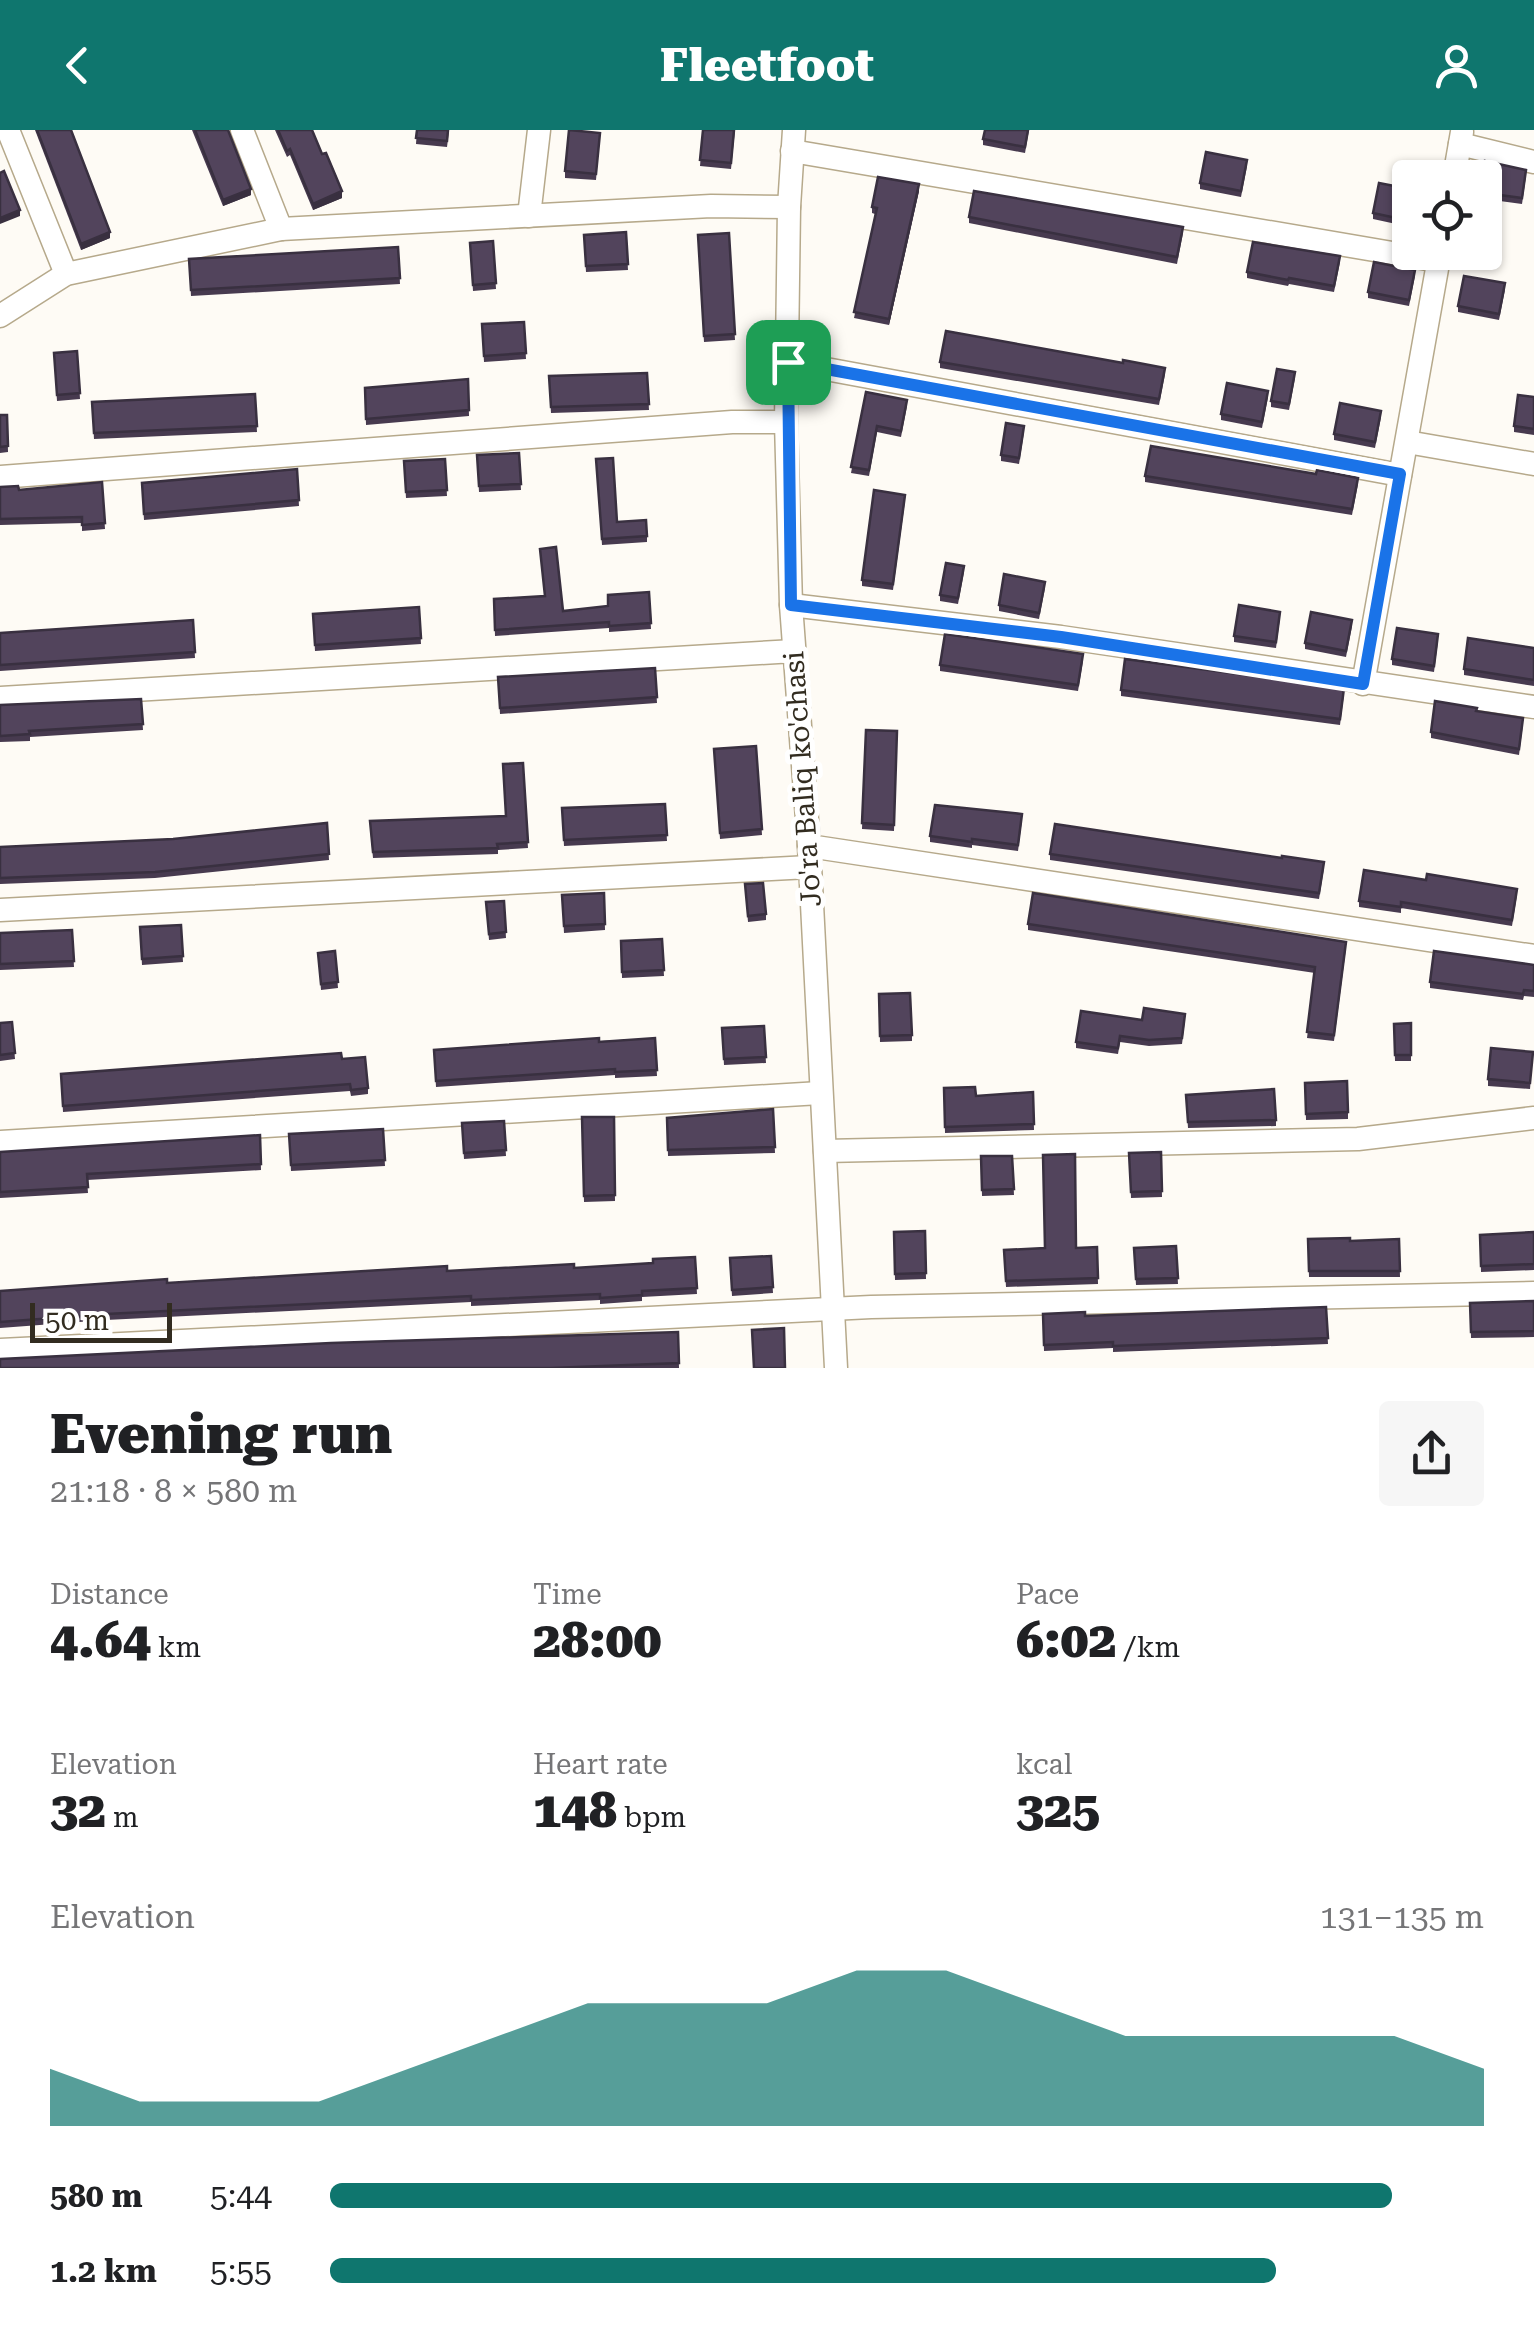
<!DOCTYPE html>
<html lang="en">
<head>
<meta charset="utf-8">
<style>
	:root { --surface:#fff; --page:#f6f6f6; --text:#202124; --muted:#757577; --accent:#0f766e }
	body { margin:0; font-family:"Roboto Serif",serif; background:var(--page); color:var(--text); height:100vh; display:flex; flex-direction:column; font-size:38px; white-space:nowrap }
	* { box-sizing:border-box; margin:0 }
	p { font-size:32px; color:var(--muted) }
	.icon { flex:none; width:55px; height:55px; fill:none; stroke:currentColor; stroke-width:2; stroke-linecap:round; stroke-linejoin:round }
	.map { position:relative; height:1238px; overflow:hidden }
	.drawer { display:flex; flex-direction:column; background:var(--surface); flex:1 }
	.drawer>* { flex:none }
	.fabs { position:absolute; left:1392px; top:30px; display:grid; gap:20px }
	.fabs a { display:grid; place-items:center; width:110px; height:110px; border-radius:10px; background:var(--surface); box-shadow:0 2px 8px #0004; font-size:50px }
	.scale { position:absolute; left:30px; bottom:25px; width:142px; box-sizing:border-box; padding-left:10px; border:5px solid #322c20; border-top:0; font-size:28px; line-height:35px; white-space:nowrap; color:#322c20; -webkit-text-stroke:8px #fff; paint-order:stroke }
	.pin { position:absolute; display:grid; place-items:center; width:85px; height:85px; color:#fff; margin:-42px; border-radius:20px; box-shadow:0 5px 15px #0006 }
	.round { display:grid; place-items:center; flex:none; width:105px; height:105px; border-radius:10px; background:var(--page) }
	.overview { display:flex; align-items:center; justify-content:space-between; height:170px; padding:0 50px }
	h1 { font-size:55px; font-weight:800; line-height:75px }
	.stats { display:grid; grid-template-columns:repeat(3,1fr); gap:15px; height:170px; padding:10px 50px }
	.stats div { display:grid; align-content:center }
	.stats b { font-size:50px; font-weight:800 }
	.stats small { font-size:28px; font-weight:400 }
	.stats p { font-size:28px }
	.chart { height:280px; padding:20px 50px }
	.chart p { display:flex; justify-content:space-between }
	.chart svg { width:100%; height:180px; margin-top:10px; fill:var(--accent); opacity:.7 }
	ul { padding:0 50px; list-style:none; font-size:32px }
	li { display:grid; grid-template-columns:160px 120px 1fr; align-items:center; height:75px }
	li i { height:25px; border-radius:12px; background:var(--accent) }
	header { display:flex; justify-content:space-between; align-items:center; height:130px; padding:0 50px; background:var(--accent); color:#fff; font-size:45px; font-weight:800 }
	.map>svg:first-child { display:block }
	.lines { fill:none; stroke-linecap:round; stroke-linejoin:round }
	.street-casing { stroke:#b6a98b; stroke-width:25 }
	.street { stroke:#fff; stroke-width:22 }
	.wall { fill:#473a4f }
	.shaded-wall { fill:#393040 }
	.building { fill:#52445c; stroke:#393040; stroke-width:2.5 }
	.route-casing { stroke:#fff; stroke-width:20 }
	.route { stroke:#1a73e8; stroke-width:12 }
	.labels { text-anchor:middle; stroke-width:10; stroke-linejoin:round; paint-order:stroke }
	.street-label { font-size:28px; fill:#322c20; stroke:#fff }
</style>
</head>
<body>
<header><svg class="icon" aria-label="back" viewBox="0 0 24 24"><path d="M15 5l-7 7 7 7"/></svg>Fleetfoot<svg class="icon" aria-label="person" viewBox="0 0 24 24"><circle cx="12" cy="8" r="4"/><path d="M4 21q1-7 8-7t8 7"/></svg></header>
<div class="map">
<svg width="1534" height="1238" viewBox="0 0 1534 1238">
	<rect width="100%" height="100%" fill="#fefbf5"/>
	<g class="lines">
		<g class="street-casing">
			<g id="street">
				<path d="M8,0L66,144"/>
				<path d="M242,0L281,99"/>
				<path d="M794,0L789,77L786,292L791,475L809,716L836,1238"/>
				<path d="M1460,14L1534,32"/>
				<path d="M792,21L1439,131"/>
				<path d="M1454,48L1462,2"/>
				<path d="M529,86L539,0"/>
				<path d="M0,186L66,144L281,99L711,76L789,77"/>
				<path d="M788,232L1400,345"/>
				<path d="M1407,312L1534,334"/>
				<path d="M0,347L732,292H786"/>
				<path d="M791,475L1061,507L1534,577"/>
				<path d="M1363,554L1440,122"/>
				<path d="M0,568L794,521"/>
				<path d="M809,716L1534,826"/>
				<path d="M0,780L809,737"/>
				<path d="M0,1012L820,963"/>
				<path d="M825,1021L1358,1009L1534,988"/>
				<path d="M0,1220L871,1177L1534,1163"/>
			</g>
		</g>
		<use href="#street" class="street"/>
	</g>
	<g class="wall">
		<path d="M35,0H71L110,108L81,120Z"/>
		<path d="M192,0H228L251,65L223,76Z"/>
		<path d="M275,0H312L342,68L313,80L290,25L287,27Z"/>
		<path d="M417,0H449L447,17L416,14Z"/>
		<path d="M703,0H735L731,39L700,36Z"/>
		<path d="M1029,0L1025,23L983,15V9Z"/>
		<path d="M600,3L596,50L565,48V41Z"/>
		<path d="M1247,36L1241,67L1200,59V53Z"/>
		<path d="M1526,46L1522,74L1485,69V48Z"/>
		<path d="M1410,59V97L1373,89V83Z"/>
		<path d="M919,61L889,195L854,188L875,84L872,83V77Z"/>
		<path d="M969,87L1183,103L1177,134L969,93Z"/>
		<path d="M626,102L628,140L586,142L584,105Z"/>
		<path d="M729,103L735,210L704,212L698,105Z"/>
		<path d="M493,111L496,159L473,161L470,113Z"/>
		<path d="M398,117L400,154L191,166L189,129Z"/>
		<path d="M1340,132L1334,162L1289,154L1288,156L1247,148V142Z"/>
		<path d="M1415,146L1409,176L1368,168V162Z"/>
		<path d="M1505,160L1499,190L1458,182V176Z"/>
		<path d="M524,192L526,229L484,232L482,194Z"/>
		<path d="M77,221L80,269L57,271L54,223Z"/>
		<path d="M940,232L1165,244L1159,275L940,238Z"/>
		<path d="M647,243L649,280L551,283L549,246Z"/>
		<path d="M1295,248L1289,280L1271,277V271Z"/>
		<path d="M468,249L469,286L366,295L365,258Z"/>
		<path d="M866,262L907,276L901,307L877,302L869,346L851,343Z"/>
		<path d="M255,264L257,302L94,309L92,272Z"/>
		<path d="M1268,267L1262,298L1221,290V284Z"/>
		<path d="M1534,267V305L1514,302V296Z"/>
		<path d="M0,285H7L8,322L0,323Z"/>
		<path d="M1381,287L1375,318L1334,310V304Z"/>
		<path d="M1024,302L1019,334L1001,331V325Z"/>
		<path d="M519,323L521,360L479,362L477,325Z"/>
		<path d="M445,329L447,366L406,368L404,331Z"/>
		<path d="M596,329L617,392L647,406V412L602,415Z"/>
		<path d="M297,339L299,376L144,390L142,353Z"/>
		<path d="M1145,346L1358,354L1352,385L1145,352Z"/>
		<path d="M102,352L105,399L82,401V393L0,395V357L19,360Z"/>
		<path d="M905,371L893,460L862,456V450Z"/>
		<path d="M964,442L958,474L940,471V465Z"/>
		<path d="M1045,458L1039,489L999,481V475Z"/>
		<path d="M649,462L651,499L609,502V498L495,506L494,469L563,481L608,476Z"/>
		<path d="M419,477L421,514L315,521L313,484Z"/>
		<path d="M1280,488L1276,518L1234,512V506Z"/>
		<path d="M193,490L195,528L0,541V503Z"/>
		<path d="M1352,496L1346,527L1305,519V513Z"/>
		<path d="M1438,511L1434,542L1392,535V529Z"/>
		<path d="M1534,518V556L1464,545V539Z"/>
		<path d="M1083,531L1078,561L940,541V535Z"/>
		<path d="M655,538L657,573L500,584L498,547Z"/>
		<path d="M1121,560L1344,564L1340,595L1121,566Z"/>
		<path d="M141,569L143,600L30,607V611L0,612V575Z"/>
		<path d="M1476,581L1523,594L1519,625L1431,608V602Z"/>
		<path d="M866,600L897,601L894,701L862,699Z"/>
		<path d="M756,616L762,705L720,709L714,619Z"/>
		<path d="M523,633L528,718L498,720V724L373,728L370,697L505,686Z"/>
		<path d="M665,674L667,711L564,716L562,678Z"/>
		<path d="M1022,690L1018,721L972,715V718L930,712V706Z"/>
		<path d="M327,693L329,730L155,748L0,754V717L173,709Z"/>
		<path d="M1050,724L1282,728L1324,738L1319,769L1050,730Z"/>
		<path d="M1426,750L1517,765L1512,796L1401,778V783L1359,777V771Z"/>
		<path d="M745,754L766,784V790L748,792Z"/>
		<path d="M604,763L605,800L564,803L562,765Z"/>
		<path d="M504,771L506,808L489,810L486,772Z"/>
		<path d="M1028,794L1346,818L1334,911L1307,908L1315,843L1028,800Z"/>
		<path d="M181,795L183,832L142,835L140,797Z"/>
		<path d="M72,800L74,837L0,840V803Z"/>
		<path d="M662,809L664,846L622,848L621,811Z"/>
		<path d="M335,821L338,858L321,860L318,823Z"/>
		<path d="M1534,835V867L1524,866L1523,870L1430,858V852Z"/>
		<path d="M879,864L912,905V911L880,912Z"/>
		<path d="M1142,890H1185L1182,914L1149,916L1120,912L1118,924L1076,918V912Z"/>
		<path d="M12,892L15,929L0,931V893Z"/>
		<path d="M1394,894L1411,925V931H1395Z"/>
		<path d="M764,896L766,933L724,935L722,898Z"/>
		<path d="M655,908L657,946L615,948V945L436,957L434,920Z"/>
		<path d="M1533,922L1530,959L1488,956V949Z"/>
		<path d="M342,929L368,958V964L351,966L350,961L63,982L61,944Z"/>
		<path d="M1305,953L1348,982V989L1306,990Z"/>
		<path d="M944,958L976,966L1033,962L1034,1000L945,1003Z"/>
		<path d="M1186,965L1276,990V996L1188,998Z"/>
		<path d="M773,979L775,1023L668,1026L667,988Z"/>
		<path d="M582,987H614L615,1071L584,1072Z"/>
		<path d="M504,991L506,1026L464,1029L462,993Z"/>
		<path d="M383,999L385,1036L291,1041L289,1004Z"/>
		<path d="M260,1005L261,1040L87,1050L88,1063L0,1068V1022Z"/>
		<path d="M1161,1022L1162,1067L1131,1068L1129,1023Z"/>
		<path d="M981,1026H1012L1014,1065L982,1066Z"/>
		<path d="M925,1101L926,1149L895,1150L894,1102Z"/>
		<path d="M1534,1102V1140L1481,1142L1480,1105Z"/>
		<path d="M1308,1109L1350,1111L1399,1109L1400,1147H1309Z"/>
		<path d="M1176,1116L1178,1154L1136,1155L1134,1118Z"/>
		<path d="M1097,1117L1098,1154L1006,1157L1004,1120Z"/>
		<path d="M771,1126L773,1163L732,1166L730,1128Z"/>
		<path d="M695,1127L697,1164L642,1167V1171L600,1174V1170L471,1176V1172L106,1190L0,1198V1161L447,1141L574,1138L653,1133Z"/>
		<path d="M1534,1171V1207L1471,1208L1470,1173Z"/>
		<path d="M1326,1177L1328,1214L1113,1222V1218L1044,1221L1043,1184L1085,1186Z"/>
		<path d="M678,1202L679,1238H0Z"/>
	</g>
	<g class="shaded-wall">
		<path d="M919,54V61L889,195V189Z"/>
		<path d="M251,59V65L223,76V70Z"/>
		<path d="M342,61V68L313,80V74Z"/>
		<path d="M20,80V86L0,94V88Z"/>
		<path d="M110,102V108L81,120V114Z"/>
	</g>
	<g class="building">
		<path d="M37,0H71L110,102L81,114Z"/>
		<path d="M195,0H228L251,59L223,70Z"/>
		<path d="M278,0H312L322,24L326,23L342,61L313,74L290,19L287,21Z"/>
		<path d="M417,0H448L447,11L416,8Z"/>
		<path d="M569,0L600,3L596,44L565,41Z"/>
		<path d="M703,0H734L731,33L700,30Z"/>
		<path d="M985,0H1028L1025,17L983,9Z"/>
		<path d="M1206,22L1247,30L1241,61L1200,53Z"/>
		<path d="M1485,31L1526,40L1522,68L1485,63V48H1483Z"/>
		<path d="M4,41L20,80L0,88V43Z"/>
		<path d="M878,47L919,54L889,189L854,182L877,78L872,77Z"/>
		<path d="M1379,53L1410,59V91L1373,83Z"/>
		<path d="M974,61L1183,97L1177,127L969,87Z"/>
		<path d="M626,102L628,134L586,136L584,105Z"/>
		<path d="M729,103L735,204L704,206L698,105Z"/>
		<path d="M493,111L496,153L473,155L470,113Z"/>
		<path d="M1253,112L1340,126L1334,156L1289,148L1288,150L1247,142Z"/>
		<path d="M398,117L400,148L191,160L189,129Z"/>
		<path d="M1374,132L1415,140L1409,170L1368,162Z"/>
		<path d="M1464,146L1505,153L1499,184L1458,176Z"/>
		<path d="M524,192L526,223L484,226L482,194Z"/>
		<path d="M946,201L1123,233V230L1165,238L1159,269L940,232Z"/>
		<path d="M77,221L80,263L57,265L54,223Z"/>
		<path d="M1277,239L1295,242L1289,274L1271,271Z"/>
		<path d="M647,243L649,274L551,277L549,246Z"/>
		<path d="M468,249L469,280L366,289L365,258Z"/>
		<path d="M1227,253L1268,261L1262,292L1221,284Z"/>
		<path d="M866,262L907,270L901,301L877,296L869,340L851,337Z"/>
		<path d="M255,264L257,296L94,303L92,272Z"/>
		<path d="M1518,265L1534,267V299L1514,296Z"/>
		<path d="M1340,273L1381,281L1375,312L1334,304Z"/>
		<path d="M0,285H7L8,316L0,317Z"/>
		<path d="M1006,293L1024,296L1019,328L1001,325Z"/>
		<path d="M1151,316L1316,344L1317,340L1358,348L1352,379L1145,346Z"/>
		<path d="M519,323L521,354L479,356L477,325Z"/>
		<path d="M613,328L617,392L646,390L647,406L602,409L596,329Z"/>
		<path d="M445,329L447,360L406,362L404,331Z"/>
		<path d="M297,339L299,370L144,384L142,353Z"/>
		<path d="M102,352L105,393L82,395V387L0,389V357L18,356L19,360Z"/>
		<path d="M874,360L905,365L893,454L862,450Z"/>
		<path d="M556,417L563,481L608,476V465L649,462L651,493L609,496V492L495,500L494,469L545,466L540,419Z"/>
		<path d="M946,433L964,436L958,468L940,465Z"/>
		<path d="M1004,444L1045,452L1039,483L999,475Z"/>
		<path d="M1239,475L1280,482L1276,512L1234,506Z"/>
		<path d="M419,477L421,508L315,515L313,484Z"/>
		<path d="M1311,482L1352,490L1346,521L1305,513Z"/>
		<path d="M193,490L195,522L0,535V503Z"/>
		<path d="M1397,498L1438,504L1434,536L1392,529Z"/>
		<path d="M945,504L1083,524L1078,555L940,535Z"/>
		<path d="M1468,508L1534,518V550L1464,539Z"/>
		<path d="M1125,529L1344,558L1340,589L1121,560Z"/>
		<path d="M655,538L657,567L500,578L498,547Z"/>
		<path d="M141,569L143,594L29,601L30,604L0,606V575Z"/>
		<path d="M1435,571L1477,578L1476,581L1523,588L1519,619L1431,602Z"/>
		<path d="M866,600L897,601L894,695L862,693Z"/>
		<path d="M756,616L762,699L720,703L714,619Z"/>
		<path d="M523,633L528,712L497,714L498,718L373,722L370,691L506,686L503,634Z"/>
		<path d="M665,674L667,705L564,710L562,678Z"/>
		<path d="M935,675L1022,684L1018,715L972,709V712L930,706Z"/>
		<path d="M327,693L329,724L155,742L0,748V717L173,709Z"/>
		<path d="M1055,694L1282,728V726L1324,732L1319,763L1050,724Z"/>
		<path d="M1364,740L1426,750L1427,744L1517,759L1512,790L1401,772V777L1359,771Z"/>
		<path d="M763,753L766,784L748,786L745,754Z"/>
		<path d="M604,763L605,794L564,796L562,765Z"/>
		<path d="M1033,763L1346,812L1334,905L1307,902L1315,837L1028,794Z"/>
		<path d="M504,771L506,802L489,804L486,772Z"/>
		<path d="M181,795L183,826L142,829L140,797Z"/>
		<path d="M72,800L74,831L0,834V803Z"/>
		<path d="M662,809L664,840L622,842L621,811Z"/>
		<path d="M335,821L338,852L321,854L318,823Z"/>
		<path d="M1434,821L1534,835V861L1524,860L1523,864L1430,852Z"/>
		<path d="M910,863L912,905L880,906L879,864Z"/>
		<path d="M1144,878L1185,884L1182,908L1149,910L1120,906L1118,918L1076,912L1081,881L1142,890Z"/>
		<path d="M12,892L15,923L0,925V893Z"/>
		<path d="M1411,893V925H1395L1394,894Z"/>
		<path d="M764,896L766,927L724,929L722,898Z"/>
		<path d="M599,908V912L655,908L657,940L615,942V939L436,951L434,920Z"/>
		<path d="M1491,918L1533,922L1530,953L1488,949Z"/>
		<path d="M341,923L342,929L365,927L368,958L351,960L350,954L63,976L61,944Z"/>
		<path d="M1347,951L1348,982L1306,984L1305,953Z"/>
		<path d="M975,957L976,966L1033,962L1034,994L945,997L944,958Z"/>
		<path d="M1274,959L1276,990L1188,992L1186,965Z"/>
		<path d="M773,979L775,1017L668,1020L667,988Z"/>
		<path d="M582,987H614L615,1065L584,1066Z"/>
		<path d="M504,991L506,1020L464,1023L462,993Z"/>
		<path d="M383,999L385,1030L291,1035L289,1004Z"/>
		<path d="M260,1005L261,1034L87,1044L88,1057L0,1062V1022Z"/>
		<path d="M1161,1022L1162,1061L1131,1062L1129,1023Z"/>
		<path d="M1075,1024L1076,1118L1097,1117L1098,1148L1006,1151L1004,1120L1045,1118L1043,1025Z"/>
		<path d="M981,1026H1012L1014,1059L982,1060Z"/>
		<path d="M925,1101L926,1143L895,1144L894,1102Z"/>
		<path d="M1534,1102V1134L1481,1136L1480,1105Z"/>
		<path d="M1350,1108V1111L1399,1109L1400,1141H1309L1308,1109Z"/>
		<path d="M1176,1116L1178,1148L1136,1149L1134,1118Z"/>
		<path d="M771,1126L773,1157L732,1160L730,1128Z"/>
		<path d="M695,1127L697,1158L642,1161V1165L600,1168V1164L471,1170V1166L106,1184L0,1192V1161L167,1149V1153L447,1136V1141L574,1134V1138L653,1133V1129Z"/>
		<path d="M1534,1171V1201L1471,1202L1470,1173Z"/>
		<path d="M1326,1177L1328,1208L1113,1216V1212L1044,1215L1043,1184L1085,1182V1186Z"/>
		<path d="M784,1198L785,1238H754L752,1200Z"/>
		<path d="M678,1202L679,1233L551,1238H0V1229L331,1213Z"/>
	</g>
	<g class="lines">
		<g class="route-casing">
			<path id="route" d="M788,232L1400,344L1363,554L1061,507L791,475Z"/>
		</g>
		<use href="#route" class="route"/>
	</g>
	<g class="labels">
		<g class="street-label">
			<text transform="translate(802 649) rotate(-94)" y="10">Jo'ra Baliq ko'chasi</text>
		</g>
	</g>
</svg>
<div class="fabs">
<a><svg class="icon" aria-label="locate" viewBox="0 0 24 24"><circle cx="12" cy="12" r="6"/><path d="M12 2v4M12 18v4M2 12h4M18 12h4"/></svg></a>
</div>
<div class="scale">50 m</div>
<div class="pin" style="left:788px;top:232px;background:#1e9e55"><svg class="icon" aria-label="arrive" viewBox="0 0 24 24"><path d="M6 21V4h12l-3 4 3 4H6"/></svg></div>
</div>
<section class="drawer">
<div class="overview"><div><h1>Evening run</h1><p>21:18 · 8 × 580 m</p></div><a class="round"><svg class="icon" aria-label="share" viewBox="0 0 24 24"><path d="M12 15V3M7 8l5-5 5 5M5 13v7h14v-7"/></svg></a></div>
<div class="stats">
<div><p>Distance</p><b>4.64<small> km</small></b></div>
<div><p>Time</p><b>28:00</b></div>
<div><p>Pace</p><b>6:02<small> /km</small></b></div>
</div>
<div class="stats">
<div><p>Elevation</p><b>32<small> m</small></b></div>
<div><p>Heart rate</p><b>148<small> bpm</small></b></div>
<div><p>kcal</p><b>325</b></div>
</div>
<div class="chart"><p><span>Elevation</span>131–135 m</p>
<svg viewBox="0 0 160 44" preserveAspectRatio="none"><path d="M0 44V30L10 38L20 38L30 38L40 30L50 22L60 14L70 14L80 14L90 6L100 6L110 14L120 22L130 22L140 22L150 22L160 30V44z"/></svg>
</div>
<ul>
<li><b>580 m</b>5:44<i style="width:92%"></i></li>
<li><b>1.2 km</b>5:55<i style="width:82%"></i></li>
</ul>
</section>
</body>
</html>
